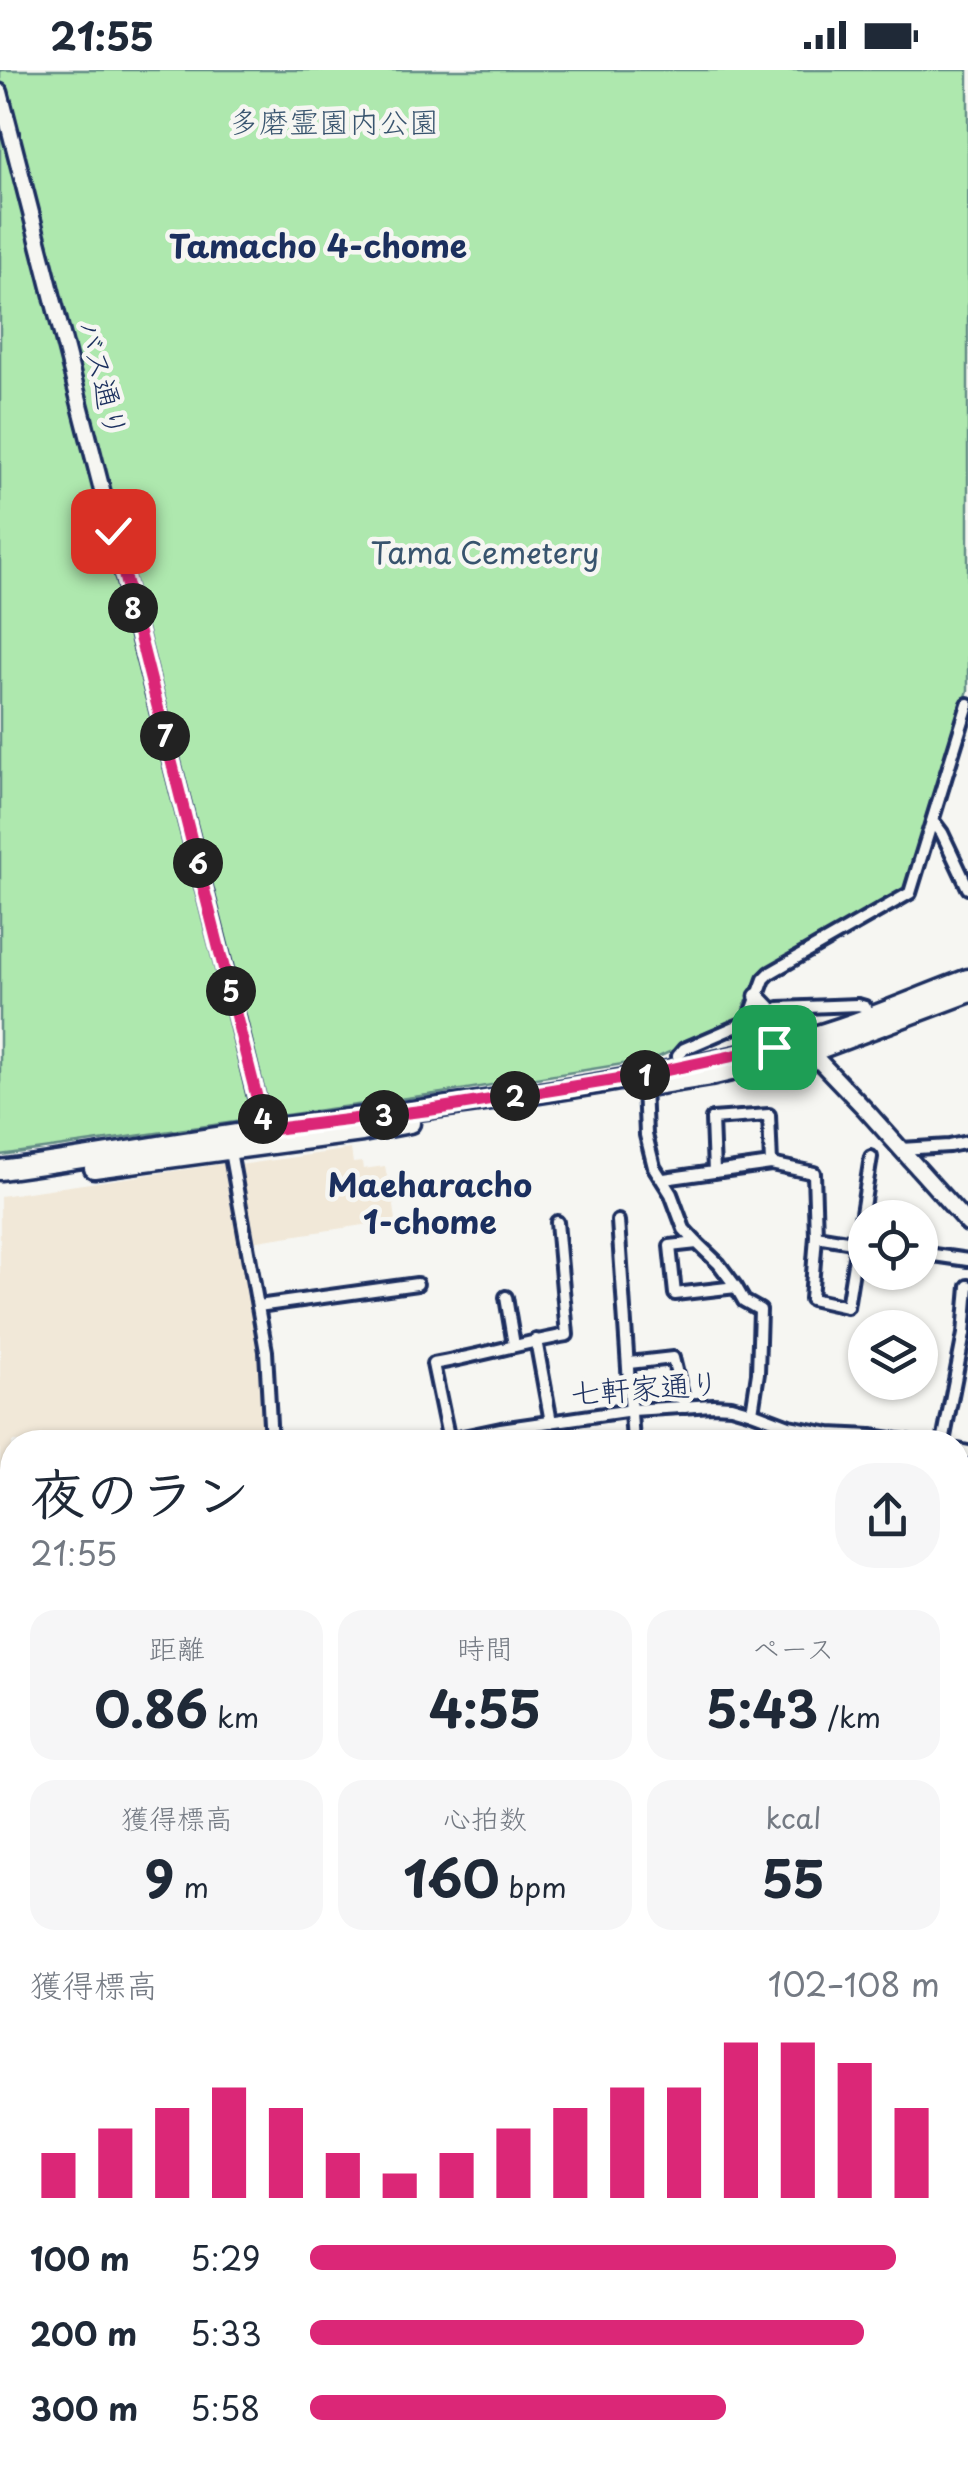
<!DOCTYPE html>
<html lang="ja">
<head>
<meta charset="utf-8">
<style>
	:root { --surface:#fff; --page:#f6f6f7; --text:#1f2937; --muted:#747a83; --accent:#db2777 }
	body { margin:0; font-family:"Playpen Sans","Klee One",sans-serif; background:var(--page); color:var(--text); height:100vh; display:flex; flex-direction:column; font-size:38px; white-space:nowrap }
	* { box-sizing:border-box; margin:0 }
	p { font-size:32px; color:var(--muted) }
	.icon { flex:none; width:55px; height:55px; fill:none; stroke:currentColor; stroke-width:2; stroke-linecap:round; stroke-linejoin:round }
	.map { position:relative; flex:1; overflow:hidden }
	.details { position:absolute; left:0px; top:1360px; width:970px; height:1035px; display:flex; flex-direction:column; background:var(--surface); border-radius:40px 40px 0 0; box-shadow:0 2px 8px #0004 }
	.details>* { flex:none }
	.controls { position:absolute; left:848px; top:1130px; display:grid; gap:20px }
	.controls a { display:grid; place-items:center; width:90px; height:90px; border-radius:50%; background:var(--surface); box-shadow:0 2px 8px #0004; font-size:50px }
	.pin { position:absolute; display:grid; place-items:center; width:85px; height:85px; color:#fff; margin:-42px; border-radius:20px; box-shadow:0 5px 15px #0006 }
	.km { position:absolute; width:50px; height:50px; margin:-25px; border-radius:50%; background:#222; color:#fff; font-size:28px; line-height:50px; text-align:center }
	.round { display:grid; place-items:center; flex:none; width:105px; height:105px; border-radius:40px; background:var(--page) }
	.headline { display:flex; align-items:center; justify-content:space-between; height:170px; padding:0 30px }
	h1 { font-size:55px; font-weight:700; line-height:75px }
	.metrics { display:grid; grid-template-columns:repeat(3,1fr); gap:15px; height:170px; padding:10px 30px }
	.metrics div { display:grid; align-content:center; border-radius:25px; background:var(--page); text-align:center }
	.metrics b { font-size:50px; font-weight:700 }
	.metrics small { font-size:28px; font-weight:400 }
	.metrics p { font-size:28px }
	.chart { height:280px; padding:20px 30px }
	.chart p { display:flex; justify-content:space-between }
	.chart svg { width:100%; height:180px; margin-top:10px; stroke:var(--accent); stroke-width:6 }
	ul { padding:0 30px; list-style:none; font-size:32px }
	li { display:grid; grid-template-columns:160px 120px 1fr; align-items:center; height:75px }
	li i { height:25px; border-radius:12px; background:var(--accent) }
	.status { display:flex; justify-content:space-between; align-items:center; height:70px; padding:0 50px; background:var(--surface); direction:ltr }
	.status svg { height:28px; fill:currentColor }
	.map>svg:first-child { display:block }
	.built { fill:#f1e8d8 }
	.green { fill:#aee8ae; stroke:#648c86; stroke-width:2.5 }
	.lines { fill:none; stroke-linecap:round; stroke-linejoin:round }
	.river { stroke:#88c9e9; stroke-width:15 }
	.minor-casing { stroke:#1b2f5e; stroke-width:18 }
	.tertiary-casing { stroke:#1b2f5e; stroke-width:21 }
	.secondary-casing { stroke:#1b2f5e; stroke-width:22 }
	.primary-casing { stroke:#1b2f5e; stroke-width:25 }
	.minor { stroke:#f6f6f2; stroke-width:10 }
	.tertiary { stroke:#f6f6f2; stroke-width:14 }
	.secondary { stroke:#f6f6f2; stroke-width:15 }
	.primary { stroke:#f6f6f2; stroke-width:18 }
	.route-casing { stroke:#fff; stroke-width:20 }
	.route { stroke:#db2777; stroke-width:12 }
	.labels { text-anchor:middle; stroke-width:9; stroke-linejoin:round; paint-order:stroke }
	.park-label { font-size:30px; fill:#38546e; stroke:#f6f6f2 }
	.street-label { font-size:30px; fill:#1b2f5e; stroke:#f6f6f2 }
	.neighbourhood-label { font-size:32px; font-weight:bold; fill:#1b2f5e; stroke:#f6f6f2 }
</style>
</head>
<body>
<div class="status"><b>21:55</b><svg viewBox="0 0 49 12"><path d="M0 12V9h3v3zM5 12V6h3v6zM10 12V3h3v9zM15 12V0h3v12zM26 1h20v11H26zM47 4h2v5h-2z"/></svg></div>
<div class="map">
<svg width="968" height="2395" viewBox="0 0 968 2395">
	<rect width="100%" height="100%" fill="#f6f6f2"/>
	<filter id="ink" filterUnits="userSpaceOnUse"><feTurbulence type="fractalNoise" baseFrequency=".01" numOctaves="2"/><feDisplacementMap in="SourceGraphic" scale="20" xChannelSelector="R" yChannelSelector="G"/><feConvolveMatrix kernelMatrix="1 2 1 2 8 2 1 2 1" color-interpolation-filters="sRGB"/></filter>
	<g filter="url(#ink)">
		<g class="built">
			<path d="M351,1079L353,1093L362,1092L363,1099L385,1096L389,1117L391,1116L396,1150L251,1172L240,1095Z"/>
			<path d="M229,1093L262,1284L268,1372H12V1497L0,1498V1126Z"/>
			<path d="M968,2246V2351L958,2352V2248Z"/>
		</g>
		<g class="green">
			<path d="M0,0H968V620L908,818L904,823L760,904L743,939L745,948L654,989L442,1023L0,1085Z"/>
			<path d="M12,1492V1892L0,1889V1494Z"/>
			<path d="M968,1711V1865L958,1863V1712Z"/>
			<path d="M0,1898L12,1902V1964H0Z"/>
			<path d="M968,2249V2293L958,2294V2251Z"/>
		</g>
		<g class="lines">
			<g class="river">
				<path d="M958,1553L968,1554"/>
				<path d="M0,1749L12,1750"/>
			</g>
			<g class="minor-casing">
				<g id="minor">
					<path d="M932,753L936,755L942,763L968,818"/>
					<path d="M749,950L764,909L770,903L910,823L968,634"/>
					<path d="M680,997L678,986L684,979L779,938L858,935L865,937L868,947"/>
					<path d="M644,1016L646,1065L654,1097L671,1124L684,1159L697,1173"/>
					<path d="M901,1079L949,1076L968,1072"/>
					<path d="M230,1081L266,1281L271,1372"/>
					<path d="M714,1102L712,1049L769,1045L771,1094"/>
					<path d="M664,1109L771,1094L814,1103L816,1166L865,1174"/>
					<path d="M618,1151L633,1372"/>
					<path d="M816,1166L811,1229L847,1237L871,1087"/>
					<path d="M920,1183L968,1190"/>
					<path d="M736,1217L719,1194L697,1173L670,1176L675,1224L736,1217L744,1231L760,1240L758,1303L752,1342"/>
					<path d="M506,1227L514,1275"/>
					<path d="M258,1236L417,1214"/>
					<path d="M536,1270L551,1352"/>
					<path d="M629,1293L673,1288L685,1337"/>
					<path d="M449,1371L433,1294C478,1286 522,1273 567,1265L557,1152"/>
					<path d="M439,1372L501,1359L632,1340L713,1335L731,1336L752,1342L789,1356L830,1364L871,1366L911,1372"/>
					<path d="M943,1372L964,1264L968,1216"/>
					<path d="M958,1380L968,1382"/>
					<path d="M958,1463L968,1478"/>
					<path d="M958,1540L968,1542"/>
					<path d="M958,1648L968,1651"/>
					<path d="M958,1710L968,1709"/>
					<path d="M0,1896L12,1900"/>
					<path d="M958,1952L968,1953"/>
					<path d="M958,2028L968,2045"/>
					<path d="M0,2337L12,2334"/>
					<path d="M115,2382L117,2395"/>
					<path d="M445,2382L446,2395"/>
					<path d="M724,2382V2395"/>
					<path d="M793,2382L794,2395"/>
					<path d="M872,2382L874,2395"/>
					<path d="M502,2395L503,2382"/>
				</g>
			</g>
			<g class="tertiary-casing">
				<g id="tertiary">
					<path d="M0,22L230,920L267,1070"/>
					<path d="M757,926L865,1039L968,1154"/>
					<path d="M940,2382V2395"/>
				</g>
			</g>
			<g class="secondary-casing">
				<g id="secondary">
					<path d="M0,2119L12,2117"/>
					<path d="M958,2175L968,2176"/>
				</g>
			</g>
			<g class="primary-casing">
				<g id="primary">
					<path d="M648,1016L710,1006L811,982L968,923"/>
					<path d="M94,1098L362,1062L410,1053"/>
					<path d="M0,1100C96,1087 191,1070 286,1057C457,1035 630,1016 796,971C855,956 911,930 968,909"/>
				</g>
			</g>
			<use href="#minor" class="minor"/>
			<use href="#tertiary" class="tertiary"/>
			<use href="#secondary" class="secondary"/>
			<use href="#primary" class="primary"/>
		</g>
	</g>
	<g class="lines" filter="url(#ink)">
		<g class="route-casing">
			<path id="route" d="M113,461L265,1060L429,1040L644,1005L774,977"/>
		</g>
		<use href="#route" class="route"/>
	</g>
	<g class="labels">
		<g class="park-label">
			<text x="334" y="63">多磨霊園内公園</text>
			<text x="485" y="494">Tama Cemetery</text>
		</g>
		<g class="street-label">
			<text transform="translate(102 309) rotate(76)" y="10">バス通り</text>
			<text transform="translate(645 1319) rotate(-4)" y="10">七軒家通り</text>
		</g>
		<g class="neighbourhood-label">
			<text x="318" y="188">Tamacho 4-chome</text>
			<text x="430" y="1127">Maeharacho<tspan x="430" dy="37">1-chome</tspan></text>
		</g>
	</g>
</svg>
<div class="controls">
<a><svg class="icon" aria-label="locate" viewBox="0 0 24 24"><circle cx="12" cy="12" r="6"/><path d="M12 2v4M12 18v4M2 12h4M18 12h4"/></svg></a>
<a><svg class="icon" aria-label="layers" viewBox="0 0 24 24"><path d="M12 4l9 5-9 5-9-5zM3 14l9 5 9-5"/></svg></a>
</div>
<div class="pin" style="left:774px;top:977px;background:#1e9e55"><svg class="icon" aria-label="arrive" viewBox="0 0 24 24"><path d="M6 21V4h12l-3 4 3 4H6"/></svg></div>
<div class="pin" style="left:113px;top:461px;background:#d93025"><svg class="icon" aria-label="check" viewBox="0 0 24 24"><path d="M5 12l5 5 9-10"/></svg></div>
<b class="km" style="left:645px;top:1005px">1</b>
<b class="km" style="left:515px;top:1026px">2</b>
<b class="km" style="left:384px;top:1045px">3</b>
<b class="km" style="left:263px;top:1049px">4</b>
<b class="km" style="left:231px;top:921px">5</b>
<b class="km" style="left:198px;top:793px">6</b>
<b class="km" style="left:165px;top:666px">7</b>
<b class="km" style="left:133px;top:538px">8</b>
<section class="details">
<div class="headline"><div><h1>夜のラン</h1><p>21:55</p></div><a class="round"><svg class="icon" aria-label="share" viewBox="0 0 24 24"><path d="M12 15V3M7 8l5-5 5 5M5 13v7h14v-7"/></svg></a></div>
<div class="metrics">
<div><p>距離</p><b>0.86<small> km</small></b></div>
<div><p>時間</p><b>4:55</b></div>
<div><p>ペース</p><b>5:43<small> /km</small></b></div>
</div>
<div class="metrics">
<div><p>獲得標高</p><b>9<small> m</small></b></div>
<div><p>心拍数</p><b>160<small> bpm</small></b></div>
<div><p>kcal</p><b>55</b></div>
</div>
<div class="chart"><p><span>獲得標高</span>102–108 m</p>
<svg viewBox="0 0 160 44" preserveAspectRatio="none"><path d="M5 44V33M15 44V27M25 44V22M35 44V17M45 44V22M55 44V33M65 44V38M75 44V33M85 44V27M95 44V22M105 44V17M115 44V17M125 44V6M135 44V6M145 44V11M155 44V22"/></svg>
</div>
<ul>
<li><b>100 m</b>5:29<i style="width:93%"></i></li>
<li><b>200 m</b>5:33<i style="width:88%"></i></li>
<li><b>300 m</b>5:58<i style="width:66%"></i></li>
</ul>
</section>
</div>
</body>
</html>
